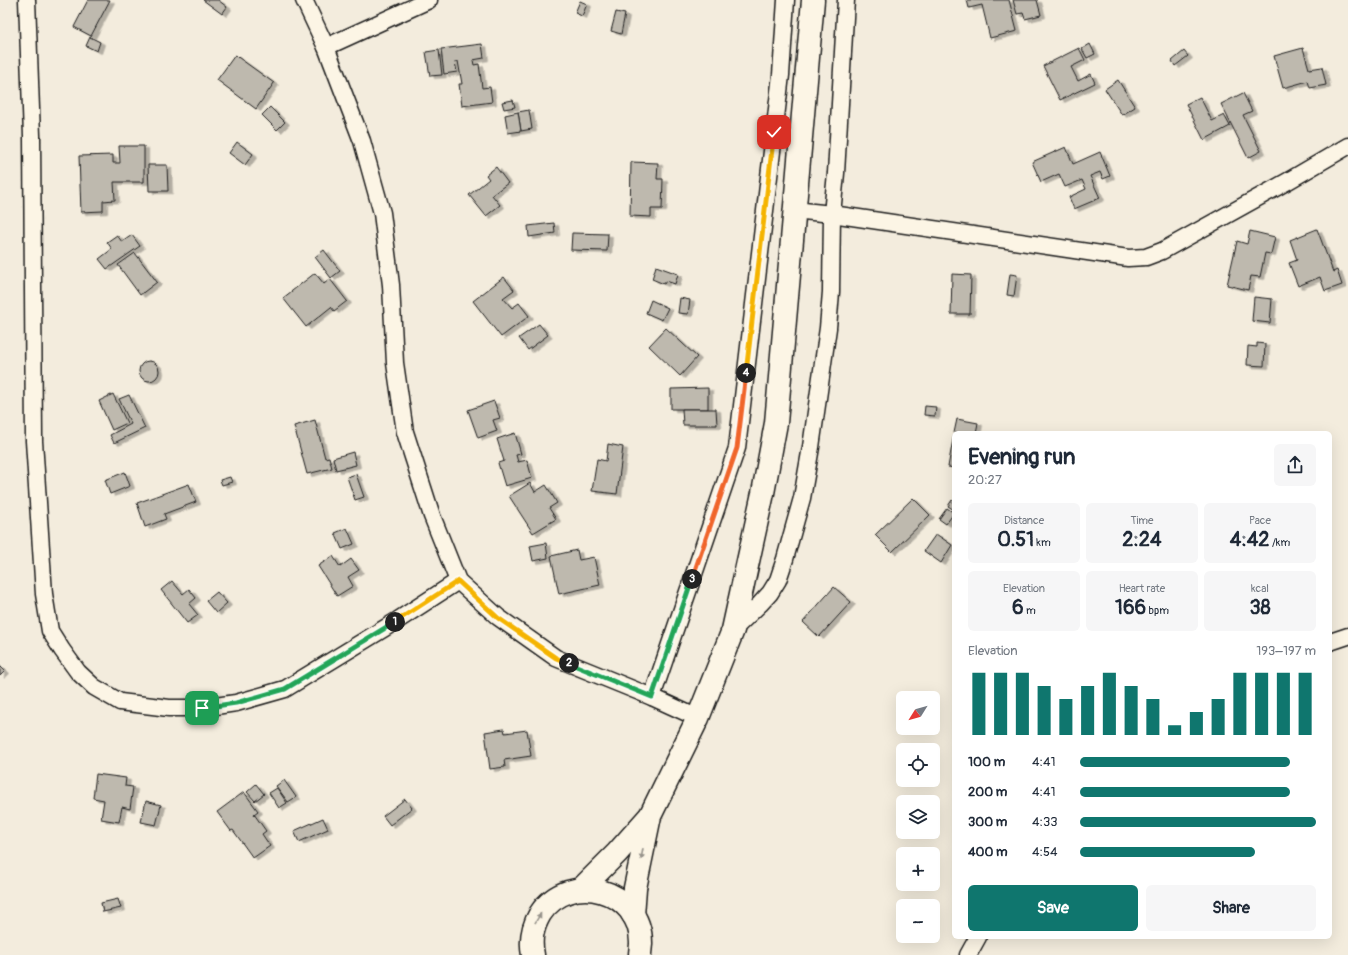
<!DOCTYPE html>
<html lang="en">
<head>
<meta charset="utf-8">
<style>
	:root { --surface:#fff; --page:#f6f6f7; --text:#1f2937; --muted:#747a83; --accent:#0f766e }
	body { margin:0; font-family:Pangolin,sans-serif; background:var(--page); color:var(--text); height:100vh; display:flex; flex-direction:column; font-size:15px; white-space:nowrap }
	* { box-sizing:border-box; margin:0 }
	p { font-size:13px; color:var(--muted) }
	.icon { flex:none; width:22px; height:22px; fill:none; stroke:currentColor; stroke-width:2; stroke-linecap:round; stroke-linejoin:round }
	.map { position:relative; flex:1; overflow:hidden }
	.panel { position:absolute; left:952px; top:431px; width:380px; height:508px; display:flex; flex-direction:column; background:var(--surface); border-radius:6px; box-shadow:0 4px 16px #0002 }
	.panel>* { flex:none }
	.needle { width:26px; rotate:233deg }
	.fabs { position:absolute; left:896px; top:691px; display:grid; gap:8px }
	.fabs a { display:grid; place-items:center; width:44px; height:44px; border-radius:6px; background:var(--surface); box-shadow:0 4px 16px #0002; font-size:20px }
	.pin { position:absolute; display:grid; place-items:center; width:34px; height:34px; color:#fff; margin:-17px; border-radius:8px; box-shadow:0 2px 6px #0006 }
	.km { position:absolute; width:20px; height:20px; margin:-10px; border-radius:50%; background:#222; color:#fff; font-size:11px; line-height:20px; text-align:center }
	.round { display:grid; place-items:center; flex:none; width:42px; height:42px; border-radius:6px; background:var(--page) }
	.headline { display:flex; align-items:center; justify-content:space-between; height:68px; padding:0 16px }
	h1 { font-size:22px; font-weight:700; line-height:30px }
	.stats { display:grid; grid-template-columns:repeat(3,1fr); gap:6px; height:68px; padding:4px 16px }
	.stats div { display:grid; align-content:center; border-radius:6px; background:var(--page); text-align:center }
	.stats b { font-size:20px; font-weight:700 }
	.stats small { font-size:11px; font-weight:400 }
	.stats p { font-size:11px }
	.chart { height:112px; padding:8px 16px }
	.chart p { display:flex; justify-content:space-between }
	.chart svg { width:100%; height:72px; margin-top:4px; stroke:var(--accent); stroke-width:6 }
	.primary-button { display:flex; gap:8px; margin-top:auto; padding:8px 16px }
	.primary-button a { flex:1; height:46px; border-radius:6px; background:var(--accent); color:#fff; font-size:16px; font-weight:700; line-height:46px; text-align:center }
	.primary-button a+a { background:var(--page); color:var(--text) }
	ul { padding:0 16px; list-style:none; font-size:13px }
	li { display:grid; grid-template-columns:64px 48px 1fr; align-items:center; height:30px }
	li i { height:10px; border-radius:5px; background:var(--accent) }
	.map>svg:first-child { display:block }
	.building { fill:#beb9ae; stroke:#1c1c1c; filter:url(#shadow) }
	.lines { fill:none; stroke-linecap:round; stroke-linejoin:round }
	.minor-casing { stroke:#1c1c1c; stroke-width:19 }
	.highway-casing { stroke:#1c1c1c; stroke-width:25 }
	.minor { stroke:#fcf5e5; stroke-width:16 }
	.highway { stroke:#fcf5e5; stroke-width:22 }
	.oneway { fill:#97938b }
	.split-1-casing { stroke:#fff; stroke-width:8 }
	.split-2-casing { stroke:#fff; stroke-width:8 }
	.split-3-casing { stroke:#fff; stroke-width:8 }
	.split-4-casing { stroke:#fff; stroke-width:8 }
	.split-5-casing { stroke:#fff; stroke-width:8 }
	.split-1 { stroke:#22a559; stroke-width:5 }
	.split-2 { stroke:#f5b400; stroke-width:5 }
	.split-3 { stroke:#22a559; stroke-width:5 }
	.split-4 { stroke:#f0652b; stroke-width:5 }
	.split-5 { stroke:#f5b400; stroke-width:5 }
</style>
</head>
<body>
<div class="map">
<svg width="1348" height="955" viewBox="0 0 1348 955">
	<defs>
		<filter id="shadow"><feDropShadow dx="4.5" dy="2.5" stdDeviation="0" flood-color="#0004"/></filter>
	</defs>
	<rect width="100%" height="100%" fill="#f3ecdd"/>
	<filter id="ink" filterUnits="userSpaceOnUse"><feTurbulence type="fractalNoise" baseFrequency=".025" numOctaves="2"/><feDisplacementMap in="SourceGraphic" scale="8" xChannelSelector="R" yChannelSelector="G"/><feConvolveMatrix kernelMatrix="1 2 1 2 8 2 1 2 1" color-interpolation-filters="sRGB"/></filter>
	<g filter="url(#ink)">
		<g class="building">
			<path d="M88,0H110L91,36L74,27Z"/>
			<path d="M203,0H218L227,7L222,14Z"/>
			<path d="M967,0H1009L1017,31L990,38L982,5L969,8Z"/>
			<path d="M1013,0H1037L1041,15L1025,19L1023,13L1017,14Z"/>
			<path d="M580,1L587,4L582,16L575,13Z"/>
			<path d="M616,12L625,14L621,34L611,31Z"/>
			<path d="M90,37L100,42L97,51L86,46Z"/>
			<path d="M482,44L484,58L473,60L474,65L479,64L482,88L490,87L492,102L462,106L459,84H462L458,61L455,62L457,72L444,74L441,49Z"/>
			<path d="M1090,44L1095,54L1087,58L1082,49Z"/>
			<path d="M1079,48L1085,60L1071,67L1078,81L1091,74L1095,83L1060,100L1043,66Z"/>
			<path d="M1303,48L1309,69L1322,67L1326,85L1310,88L1308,81L1283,88L1274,56Z"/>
			<path d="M439,50L442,75L430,76L426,52Z"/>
			<path d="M1184,51L1188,56L1175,66L1172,61Z"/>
			<path d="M235,55L274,83L256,109L217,80Z"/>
			<path d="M1118,80L1135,107L1122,115L1105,89Z"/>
			<path d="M1243,93L1252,111L1243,115L1261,151L1248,158L1221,104Z"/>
			<path d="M1200,97L1212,121L1224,115L1230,126L1204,140L1186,104Z"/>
			<path d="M513,100L515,107L504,109L502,102Z"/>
			<path d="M270,107L285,122L277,130L262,115Z"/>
			<path d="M529,110L532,129L521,131L518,112Z"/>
			<path d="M518,112L521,131L508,133L505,115Z"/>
			<path d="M237,142L253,154L245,165L229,153Z"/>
			<path d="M119,146H144V182H114L115,200L103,201V211L81,212L79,156L113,155V163H120Z"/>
			<path d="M1066,147L1073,164L1100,152L1110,176L1103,179L1100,172L1090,176L1100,198L1074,209L1069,197L1086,189L1082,180L1065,187L1059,174L1041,182L1032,162Z"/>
			<path d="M631,162L658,163L657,179H663L662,209H651V217L630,216Z"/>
			<path d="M148,165H167L168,191H149Z"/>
			<path d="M496,167L508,183L492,195L500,205L486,216L469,195L489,179L486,175Z"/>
			<path d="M554,223L555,233L529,237L528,226Z"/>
			<path d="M1317,229L1333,272L1337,270L1342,285L1325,291L1320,277L1298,286L1289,263L1297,260L1290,240Z"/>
			<path d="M1250,231L1275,237L1271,254L1265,253L1260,277L1251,276L1248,290L1227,285L1237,241L1247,244Z"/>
			<path d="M572,233L608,234L607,251L571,250Z"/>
			<path d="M117,235L122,242L132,235L140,246L107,269L99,259L112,249L107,242Z"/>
			<path d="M324,250L340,271L331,278L315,257Z"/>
			<path d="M135,253L157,282L140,295L118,265Z"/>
			<path d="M656,266L678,274L675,284L666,281L664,284L652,279Z"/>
			<path d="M315,273L324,284L330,279L347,301L334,311L331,307L306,327L283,298Z"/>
			<path d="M952,274L971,275L970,314H951Z"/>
			<path d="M1010,274L1017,275L1014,296L1007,295Z"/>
			<path d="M504,277L514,290L503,298L512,308L519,303L529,316L501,337L473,301Z"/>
			<path d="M1254,297L1272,299L1270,323L1252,321Z"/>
			<path d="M680,298L690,300L688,314L678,313Z"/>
			<path d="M651,300L668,308L662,320L646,313Z"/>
			<path d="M539,324L548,335L528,350L519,338Z"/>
			<path d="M666,328L697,357L680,376L649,346Z"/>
			<path d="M1257,343L1265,344L1264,366L1247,365L1248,346L1257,347Z"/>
			<circle cx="149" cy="371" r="10"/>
			<path d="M708,388V409H671V389Z"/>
			<path d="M113,394L127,423L112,430L99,401Z"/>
			<path d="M129,395L145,428L114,443L110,435L131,424L119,399Z"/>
			<path d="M494,401L500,418L493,420L497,431L478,438L468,410Z"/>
			<path d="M925,406L936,407L935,416L924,415Z"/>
			<path d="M682,409H716L717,425H683Z"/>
			<path d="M957,419L978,423L976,433H954Z"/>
			<path d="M315,420L325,458L329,457L332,468L307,474L294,426Z"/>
			<path d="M515,433L521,454L516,455L518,462L527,460L532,478L505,486L498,463L504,461L497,439Z"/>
			<path d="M954,434V468L948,467Z"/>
			<path d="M608,444L623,447L617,494L592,491L597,459L606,461Z"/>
			<path d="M353,452L356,465L336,470L333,458Z"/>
			<path d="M125,472L130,486L110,494L105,480Z"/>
			<path d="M356,474L364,497L355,500L347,477Z"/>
			<path d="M230,477L232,482L222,485L220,480Z"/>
			<path d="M530,483L535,492L546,485L557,503L549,508L556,519L533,533L509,496Z"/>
			<path d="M189,484L196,502L164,514L166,519L145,527L137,503Z"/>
			<path d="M913,498L930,515L892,552L875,535Z"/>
			<path d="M952,500L954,502V510L948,506Z"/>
			<path d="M947,508L954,513L946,524L939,519Z"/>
			<path d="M347,528L354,544L342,549L335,533Z"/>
			<path d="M936,534L952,545L941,563L924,551Z"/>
			<path d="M546,543L548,558L533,561L530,546Z"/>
			<path d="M577,550L579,560L594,557L600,585L559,594L551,556Z"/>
			<path d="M333,556L340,567L351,559L359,570L348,577L353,586L337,596L318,566Z"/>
			<path d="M172,581L183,594L189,589L196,598L189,604L198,615L187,623L161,590Z"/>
			<path d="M834,587L851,602L819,637L803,622Z"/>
			<path d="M217,592L227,603L216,613L206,601Z"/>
			<path d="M0,666L5,671L0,676Z"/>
			<path d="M504,729L505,733L527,730L531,756L504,760L505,767L490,769L485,732Z"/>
			<path d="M96,774L126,778L125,786L133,787L130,809L122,807L119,822L101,819L104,800L93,798Z"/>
			<path d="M284,780L296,797L288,802L276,786Z"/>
			<path d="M256,784L264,794L255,801L247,792Z"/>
			<path d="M277,788L287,803L279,808L269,793Z"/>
			<path d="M244,792L258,811L254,814L266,831L262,834L270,846L253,858L233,830L231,831L217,812Z"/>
			<path d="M405,799L412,808L390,825L383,816Z"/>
			<path d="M146,801L161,805L156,825L141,822Z"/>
			<path d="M323,818L328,829L299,842L294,831Z"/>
			<path d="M118,899L121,908L103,912L101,903Z"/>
		</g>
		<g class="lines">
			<g class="minor-casing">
				<g id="minor">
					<path d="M27,0L32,136L34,441L44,594L50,631L62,650L78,672L94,687L120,702L169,708H202L236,703L285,689L398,620L458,581"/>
					<path d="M304,0L326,47L362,141L382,213L391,285L395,363L405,432L432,516L458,581L498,617L556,658L652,697L698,718"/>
					<path d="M326,47L429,0"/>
					<path d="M794,210L832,214L1128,258L1146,257L1162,251L1288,181L1348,146"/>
					<path d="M733,630L760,604L770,593L778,580L785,559L802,498L811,447L828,328L831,292L832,214L836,173L846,0"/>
					<path d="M1330,642L1348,636"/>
					<path d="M652,697L737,448L781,75L786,0"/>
					<path d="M968,955L978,937"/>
				</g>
			</g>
			<g class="highway-casing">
				<g id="highway">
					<path d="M582,888L617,853L648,818"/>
					<path d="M633,915L635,888L650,816L698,718L733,630L763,493L776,423L813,0"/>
					<path d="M533,955C530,940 532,928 540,914C569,869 641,889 641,943C641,947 640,951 640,955"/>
				</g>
			</g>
			<use href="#minor" class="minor"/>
			<use href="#highway" class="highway"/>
		</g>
		<defs><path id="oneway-solid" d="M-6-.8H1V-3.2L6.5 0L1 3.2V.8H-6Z"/></defs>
		<g class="oneway">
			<use href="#oneway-solid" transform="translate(642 854) rotate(100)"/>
			<use href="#oneway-solid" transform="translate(538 918) rotate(-59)"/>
		</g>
	</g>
	<g class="lines" filter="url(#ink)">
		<g class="split-1-casing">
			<path id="split-1" d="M202,708L236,703L285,689L395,622"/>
		</g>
		<g class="split-2-casing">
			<path id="split-2" d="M395,622L458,581L498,618L556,658L569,663"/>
		</g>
		<g class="split-3-casing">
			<path id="split-3" d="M569,663L652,697L692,579"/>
		</g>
		<g class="split-4-casing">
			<path id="split-4" d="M692,579L737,448L746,373"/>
		</g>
		<g class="split-5-casing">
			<path id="split-5" d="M746,373L774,132"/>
		</g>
		<use href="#split-1" class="split-1"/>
		<use href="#split-2" class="split-2"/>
		<use href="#split-3" class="split-3"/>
		<use href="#split-4" class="split-4"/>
		<use href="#split-5" class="split-5"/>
	</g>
</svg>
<div class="fabs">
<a><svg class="needle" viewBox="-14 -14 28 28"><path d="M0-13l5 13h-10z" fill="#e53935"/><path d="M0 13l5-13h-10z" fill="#747a83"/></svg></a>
<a><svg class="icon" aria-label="locate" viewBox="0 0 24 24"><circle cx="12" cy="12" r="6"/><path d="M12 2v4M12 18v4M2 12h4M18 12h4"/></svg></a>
<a><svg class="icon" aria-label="layers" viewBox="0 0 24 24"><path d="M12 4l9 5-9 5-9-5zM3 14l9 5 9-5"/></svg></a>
<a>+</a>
<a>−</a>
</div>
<div class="pin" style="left:202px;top:708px;background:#1e9e55"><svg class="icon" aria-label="arrive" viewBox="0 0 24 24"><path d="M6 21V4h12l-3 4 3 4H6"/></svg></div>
<div class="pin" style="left:774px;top:132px;background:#d93025"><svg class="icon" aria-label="check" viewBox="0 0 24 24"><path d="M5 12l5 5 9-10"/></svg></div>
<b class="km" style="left:395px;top:622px">1</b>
<b class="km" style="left:569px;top:663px">2</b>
<b class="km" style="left:692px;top:579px">3</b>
<b class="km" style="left:746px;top:373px">4</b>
<section class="panel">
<div class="headline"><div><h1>Evening run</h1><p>20:27</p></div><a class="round"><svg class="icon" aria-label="share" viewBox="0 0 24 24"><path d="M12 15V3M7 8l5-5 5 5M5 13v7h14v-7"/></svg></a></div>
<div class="stats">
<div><p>Distance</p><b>0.51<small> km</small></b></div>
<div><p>Time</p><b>2:24</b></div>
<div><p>Pace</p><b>4:42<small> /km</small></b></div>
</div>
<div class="stats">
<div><p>Elevation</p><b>6<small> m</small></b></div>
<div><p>Heart rate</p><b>166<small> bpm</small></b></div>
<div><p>kcal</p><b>38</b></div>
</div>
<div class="chart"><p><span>Elevation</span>193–197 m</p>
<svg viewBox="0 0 160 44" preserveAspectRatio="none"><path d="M5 44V6M15 44V6M25 44V6M35 44V14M45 44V22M55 44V14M65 44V6M75 44V14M85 44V22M95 44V38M105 44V30M115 44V22M125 44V6M135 44V6M145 44V6M155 44V6"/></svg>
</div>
<ul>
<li><b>100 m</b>4:41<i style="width:89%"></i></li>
<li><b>200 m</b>4:41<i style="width:89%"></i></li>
<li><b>300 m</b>4:33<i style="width:100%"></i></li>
<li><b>400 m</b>4:54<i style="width:74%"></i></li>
</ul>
<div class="primary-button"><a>Save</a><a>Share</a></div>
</section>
</div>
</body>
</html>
